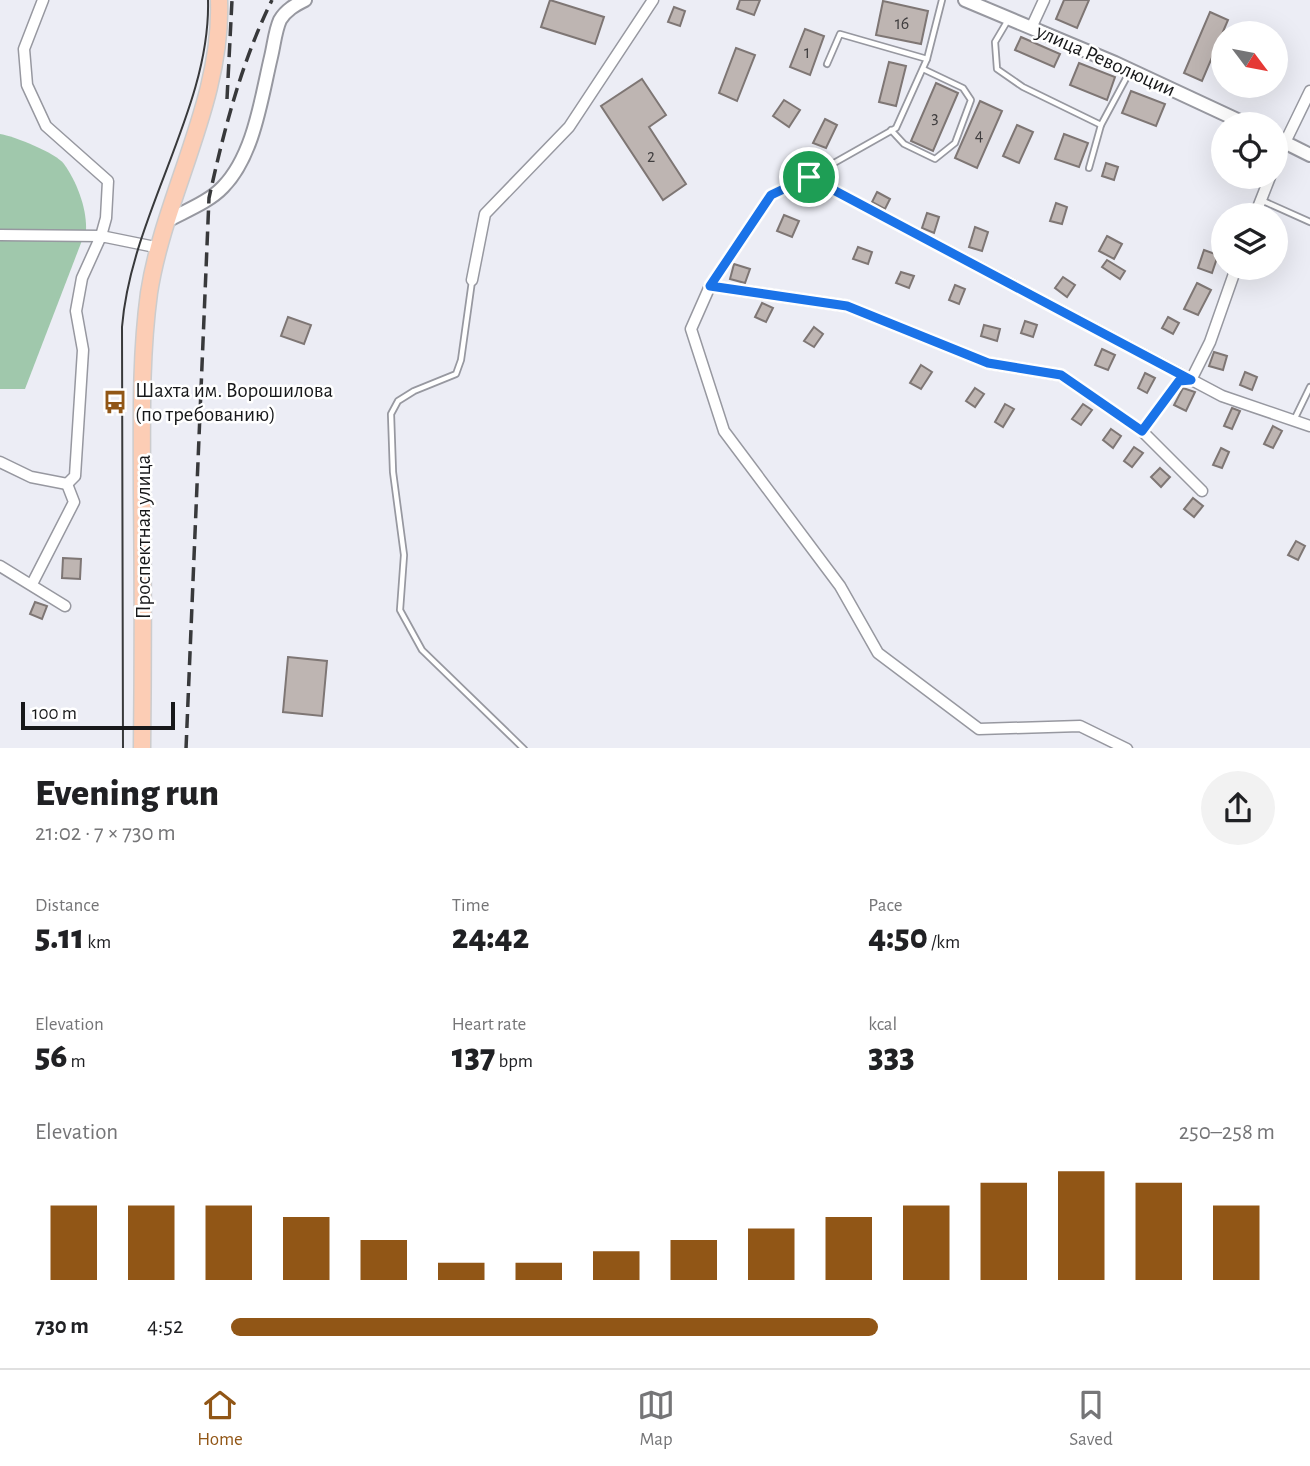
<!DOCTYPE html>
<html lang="en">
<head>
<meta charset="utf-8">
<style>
	:root { --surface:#fff; --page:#f2f2f2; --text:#202124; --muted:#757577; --line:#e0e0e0; --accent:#915616 }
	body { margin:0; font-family:"Alegreya Sans",sans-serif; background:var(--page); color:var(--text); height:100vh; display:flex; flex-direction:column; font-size:26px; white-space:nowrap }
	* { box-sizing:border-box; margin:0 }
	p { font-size:23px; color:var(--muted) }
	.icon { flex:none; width:38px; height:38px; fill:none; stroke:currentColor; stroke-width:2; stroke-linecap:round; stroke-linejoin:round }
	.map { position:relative; height:748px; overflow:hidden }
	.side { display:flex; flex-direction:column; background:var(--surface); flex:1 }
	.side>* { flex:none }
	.needle { width:46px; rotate:122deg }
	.buttons { position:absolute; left:1211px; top:21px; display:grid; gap:14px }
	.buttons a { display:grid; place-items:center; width:77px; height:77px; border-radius:50%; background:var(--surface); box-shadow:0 7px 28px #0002; font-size:35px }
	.scale { position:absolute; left:21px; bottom:18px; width:154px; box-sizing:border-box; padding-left:7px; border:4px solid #17181a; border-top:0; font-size:19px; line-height:24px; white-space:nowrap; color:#17181a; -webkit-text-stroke:5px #fff; paint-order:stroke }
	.pin { position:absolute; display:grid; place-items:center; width:60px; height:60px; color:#fff; margin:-30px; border:4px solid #fff; border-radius:50%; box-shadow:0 2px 7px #0007 }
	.round { display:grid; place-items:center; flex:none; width:74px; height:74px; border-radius:37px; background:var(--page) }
	.headline { display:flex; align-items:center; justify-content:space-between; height:119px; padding:0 35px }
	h1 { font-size:38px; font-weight:800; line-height:52px }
	.metrics { display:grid; grid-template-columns:repeat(3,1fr); gap:10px; height:119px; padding:7px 35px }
	.metrics div { display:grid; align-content:center }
	.metrics b { font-size:35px; font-weight:800 }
	.metrics small { font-size:19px; font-weight:400 }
	.metrics p { font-size:19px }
	.chart { height:196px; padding:14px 35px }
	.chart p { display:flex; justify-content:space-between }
	.chart svg { width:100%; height:126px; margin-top:7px; stroke:var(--accent); stroke-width:6 }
	ul { padding:0 35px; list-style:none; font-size:23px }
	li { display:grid; grid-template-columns:112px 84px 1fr; align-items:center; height:52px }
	li i { height:18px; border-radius:9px; background:var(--accent) }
	.tabs { display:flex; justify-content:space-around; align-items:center; height:98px; border-top:2px solid var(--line); background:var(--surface); font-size:19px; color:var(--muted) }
	.tabs a { display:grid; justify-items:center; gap:4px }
	.tabs .on { color:var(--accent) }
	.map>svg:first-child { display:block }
	.forest { fill:#a0c8ac }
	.building { fill:#beb5b2; stroke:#7e7674; stroke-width:2 }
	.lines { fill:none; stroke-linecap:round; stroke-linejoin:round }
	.service-casing { stroke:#9798a0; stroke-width:8 }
	.minor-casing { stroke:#9798a0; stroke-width:13 }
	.tertiary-casing { stroke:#9798a0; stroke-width:16 }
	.primary-casing { stroke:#cccccd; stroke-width:19 }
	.service { stroke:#fff; stroke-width:4.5 }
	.minor { stroke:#fff; stroke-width:10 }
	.tertiary { stroke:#fff; stroke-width:12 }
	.primary { stroke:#fccdb5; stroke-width:16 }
	.tram { stroke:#38393b; stroke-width:2 }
	.rail { stroke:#38393b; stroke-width:3.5; stroke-dasharray:14 7; stroke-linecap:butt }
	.route-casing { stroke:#fff; stroke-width:14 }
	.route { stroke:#1a73e8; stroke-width:9 }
	.labels { text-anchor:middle; stroke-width:5; stroke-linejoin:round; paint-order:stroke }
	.number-label { font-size:18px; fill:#413f40 }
	.street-label { font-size:21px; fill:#17181a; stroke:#fff }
	.poi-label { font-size:21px; fill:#17181a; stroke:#fff; text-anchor:start }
</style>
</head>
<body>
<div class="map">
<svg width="1310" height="749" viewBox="0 0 1310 749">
	<rect width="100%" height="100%" fill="#ecedf5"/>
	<path class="forest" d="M0,134C14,136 56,153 64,164C77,182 87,209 86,230L25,389H0Z"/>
	<g class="building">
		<path d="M550,0L604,17L595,44L541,27Z"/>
		<path d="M740,0H760L754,15L737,9Z"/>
		<path d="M1064,0H1089L1077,28L1056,19Z"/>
		<path d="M883,1L928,11L921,44L876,35Z"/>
		<path d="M674,7L685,11L680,26L668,22Z"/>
		<path d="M1210,12L1228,20L1202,81L1184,73Z"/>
		<path d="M805,29L824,36L810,75L790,67Z"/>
		<path d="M1021,37L1060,54L1054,67L1015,50Z"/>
		<path d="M736,48L755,55L737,101L719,93Z"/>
		<path d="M889,62L906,66L896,106L879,102Z"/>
		<path d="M1079,63L1115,77L1107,100L1070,85Z"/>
		<path d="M642,79L666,115L649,127L686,184L663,200L601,106Z"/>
		<path d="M936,83L958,93L933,151L911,141Z"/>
		<path d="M1131,91L1165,104L1156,126L1122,113Z"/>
		<path d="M784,100L800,110L789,127L773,116Z"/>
		<path d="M980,101L1002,111L977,168L955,158Z"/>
		<path d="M825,119L837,125L826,148L813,143Z"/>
		<path d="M1017,125L1033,132L1019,163L1003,156Z"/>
		<path d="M1064,134L1088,143L1079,167L1055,159Z"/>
		<path d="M1106,163L1118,167L1114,180L1102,176Z"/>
		<path d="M877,192L890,199L885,209L872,202Z"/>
		<path d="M1056,203L1067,207L1062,224L1050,221Z"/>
		<path d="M927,213L939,217L934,233L922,228Z"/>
		<path d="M784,215L799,221L792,237L777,231Z"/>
		<path d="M975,227L988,232L982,251L969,247Z"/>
		<path d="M1107,236L1122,244L1114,259L1099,251Z"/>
		<path d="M858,247L872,252L868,264L853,259Z"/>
		<path d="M1204,250L1218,255L1212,273L1198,268Z"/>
		<path d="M1107,260L1125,271L1120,279L1102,267Z"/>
		<path d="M734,264L750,269L745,283L730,279Z"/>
		<path d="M901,272L914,276L909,288L896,283Z"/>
		<path d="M1063,277L1075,285L1067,297L1055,288Z"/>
		<path d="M1197,283L1211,290L1198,315L1184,309Z"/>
		<path d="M955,285L965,289L959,304L949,300Z"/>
		<path d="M762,303L773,308L766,322L755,317Z"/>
		<path d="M288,317L311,325L304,344L281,336Z"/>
		<path d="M1168,317L1179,323L1173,334L1162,328Z"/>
		<path d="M1025,321L1037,325L1033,337L1021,333Z"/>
		<path d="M984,325L1000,329L997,341L981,336Z"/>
		<path d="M814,327L823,334L814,347L804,341Z"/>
		<path d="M1102,349L1115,355L1108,370L1095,365Z"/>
		<path d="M1214,352L1227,356L1223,370L1209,366Z"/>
		<path d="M921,365L932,372L921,389L910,383Z"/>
		<path d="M1245,372L1257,377L1252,390L1240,385Z"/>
		<path d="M1145,373L1155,378L1147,393L1138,388Z"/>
		<path d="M975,388L984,394L975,407L966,401Z"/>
		<path d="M1183,388L1195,392L1186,411L1174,405Z"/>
		<path d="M1005,404L1014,409L1003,427L995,422Z"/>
		<path d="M1083,404L1092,410L1081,425L1072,419Z"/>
		<path d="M1232,408L1240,411L1232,429L1224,426Z"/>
		<path d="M1273,426L1282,431L1273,448L1264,444Z"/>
		<path d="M1111,429L1121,436L1113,448L1103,440Z"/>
		<path d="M1134,447L1143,453L1132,467L1124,461Z"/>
		<path d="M1221,448L1229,452L1222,468L1213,465Z"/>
		<path d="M1160,468L1170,477L1161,487L1151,477Z"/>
		<path d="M1193,498L1203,506L1194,517L1184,509Z"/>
		<path d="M1296,541L1305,546L1298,560L1288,555Z"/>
		<path d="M63,558L81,559L80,579L62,578Z"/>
		<path d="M35,602L47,606L42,619L30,614Z"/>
		<path d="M288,657L327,661L322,716L283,712Z"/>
	</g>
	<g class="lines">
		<g class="service-casing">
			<g id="service">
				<path d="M1008,20L995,42L997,69L1023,87L1101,125L1130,71"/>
				<path d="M827,64L840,34L927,59"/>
				<path d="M891,130L904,144L935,159L955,143L971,100L963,88L923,69"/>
				<path d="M1089,168L1101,125"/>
				<path d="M811,176L896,128L927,59L942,0"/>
				<path d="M1261,200L1310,222"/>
				<path d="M472,281L461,360L456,374L414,391L398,401L391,414L393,472L404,555L400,610L422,650L524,749"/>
				<path d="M1294,420L1310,387"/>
			</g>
		</g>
		<g class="minor-casing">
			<g id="minor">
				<path d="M1032,26L1044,0"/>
				<path d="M1276,161L1310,91"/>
				<path d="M1255,215L1270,177"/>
				<path d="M0,235L101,236L106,218L108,181L46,126L27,85L24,49L43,0"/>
				<path d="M472,280L485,214L569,127L653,0"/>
				<path d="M710,286L847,306L988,363L1061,375L1142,431L1179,381L1191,380L1210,342L1236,268"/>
				<path d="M1142,431L1202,491"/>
				<path d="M0,462L31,477L67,484"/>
				<path d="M67,484L75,476L83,350L76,311L82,278L101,236L160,248"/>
				<path d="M0,566L65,606"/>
				<path d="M32,584L74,502L67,484"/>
				<path d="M1127,749L1080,726L979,729L878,653L840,586L724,431L691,329L710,286L771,195L809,177L1222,396L1310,426"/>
			</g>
		</g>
		<g class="tertiary-casing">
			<g id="tertiary">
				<path d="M965,0L1115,63L1246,124"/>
				<path d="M1276,138L1310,155"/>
				<path d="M167,221C185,211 209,202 223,187C254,155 261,99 271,57C274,45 275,31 280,20C286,10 295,5 305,0"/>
			</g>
		</g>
		<g class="primary-casing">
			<path id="primary" d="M142,749C143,664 143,579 142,494C142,427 140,359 149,293C164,195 223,101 219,0"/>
		</g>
		<use href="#service" class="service"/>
		<use href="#minor" class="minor"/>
		<use href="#tertiary" class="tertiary"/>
		<use href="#primary" class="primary"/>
		<path class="tram" d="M123,749L122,327C131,215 211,108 208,0"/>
		<g class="rail">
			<path d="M227,99L232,0"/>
			<path d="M186,749L209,198C224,130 241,63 272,0"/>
		</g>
	</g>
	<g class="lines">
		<g class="route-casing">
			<path id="route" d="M809,177L1191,380L1179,381L1142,431L1061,375L988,363L847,306L710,286L771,195Z"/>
		</g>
		<use href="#route" class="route"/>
	</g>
	<defs>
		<g id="bus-bare" transform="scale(1.89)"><path d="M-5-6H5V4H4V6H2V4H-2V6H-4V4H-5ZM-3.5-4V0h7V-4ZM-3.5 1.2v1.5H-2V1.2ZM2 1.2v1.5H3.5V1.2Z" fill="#915616" stroke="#fff" stroke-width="2.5" paint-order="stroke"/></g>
	</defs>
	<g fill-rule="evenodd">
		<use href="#bus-bare" x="115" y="402"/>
	</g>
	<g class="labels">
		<g class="number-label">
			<text x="902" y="29">16</text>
			<text x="807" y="58">1</text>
			<text x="935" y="123">3</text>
			<text x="979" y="141">4</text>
			<text x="651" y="162">2</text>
		</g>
		<g class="street-label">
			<text transform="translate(1106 60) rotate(24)" y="7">улица Революции</text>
			<text transform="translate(143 537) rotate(-90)" y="7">Проспектная улица</text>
		</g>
		<g class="poi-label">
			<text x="135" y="397">Шахта им. Ворошилова<tspan x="135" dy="24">(по требованию)</tspan></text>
		</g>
	</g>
</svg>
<div class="buttons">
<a><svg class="needle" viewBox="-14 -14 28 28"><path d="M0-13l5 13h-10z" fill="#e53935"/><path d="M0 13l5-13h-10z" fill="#757577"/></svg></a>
<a><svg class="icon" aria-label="locate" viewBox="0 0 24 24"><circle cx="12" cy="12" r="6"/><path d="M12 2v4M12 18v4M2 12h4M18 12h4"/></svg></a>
<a><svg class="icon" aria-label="layers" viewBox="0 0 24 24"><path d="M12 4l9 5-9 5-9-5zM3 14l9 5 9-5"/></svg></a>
</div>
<div class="scale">100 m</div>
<div class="pin" style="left:809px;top:177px;background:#1e9e55"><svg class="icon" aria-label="arrive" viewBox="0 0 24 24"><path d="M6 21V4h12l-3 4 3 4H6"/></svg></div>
</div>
<section class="side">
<div class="headline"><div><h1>Evening run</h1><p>21:02 · 7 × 730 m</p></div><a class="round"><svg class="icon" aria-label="share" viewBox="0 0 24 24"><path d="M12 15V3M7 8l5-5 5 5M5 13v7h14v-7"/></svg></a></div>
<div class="metrics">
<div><p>Distance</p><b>5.11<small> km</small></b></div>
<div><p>Time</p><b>24:42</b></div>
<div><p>Pace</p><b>4:50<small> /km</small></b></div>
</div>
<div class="metrics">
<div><p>Elevation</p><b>56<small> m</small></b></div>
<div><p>Heart rate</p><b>137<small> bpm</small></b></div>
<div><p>kcal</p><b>333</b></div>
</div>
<div class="chart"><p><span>Elevation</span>250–258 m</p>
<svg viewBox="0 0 160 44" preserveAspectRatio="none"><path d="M5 44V18M15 44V18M25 44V18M35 44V22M45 44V30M55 44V38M65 44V38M75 44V34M85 44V30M95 44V26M105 44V22M115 44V18M125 44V10M135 44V6M145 44V10M155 44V18"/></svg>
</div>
<ul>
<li><b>730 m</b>4:52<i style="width:62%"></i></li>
</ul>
</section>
<nav class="tabs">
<a class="on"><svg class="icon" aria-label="home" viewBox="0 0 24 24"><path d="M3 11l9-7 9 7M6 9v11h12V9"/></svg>Home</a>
<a><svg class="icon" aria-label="map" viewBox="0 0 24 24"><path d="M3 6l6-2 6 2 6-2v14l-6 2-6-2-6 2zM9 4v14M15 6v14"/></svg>Map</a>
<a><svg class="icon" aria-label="saved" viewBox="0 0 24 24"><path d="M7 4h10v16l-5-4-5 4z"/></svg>Saved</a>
</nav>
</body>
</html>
